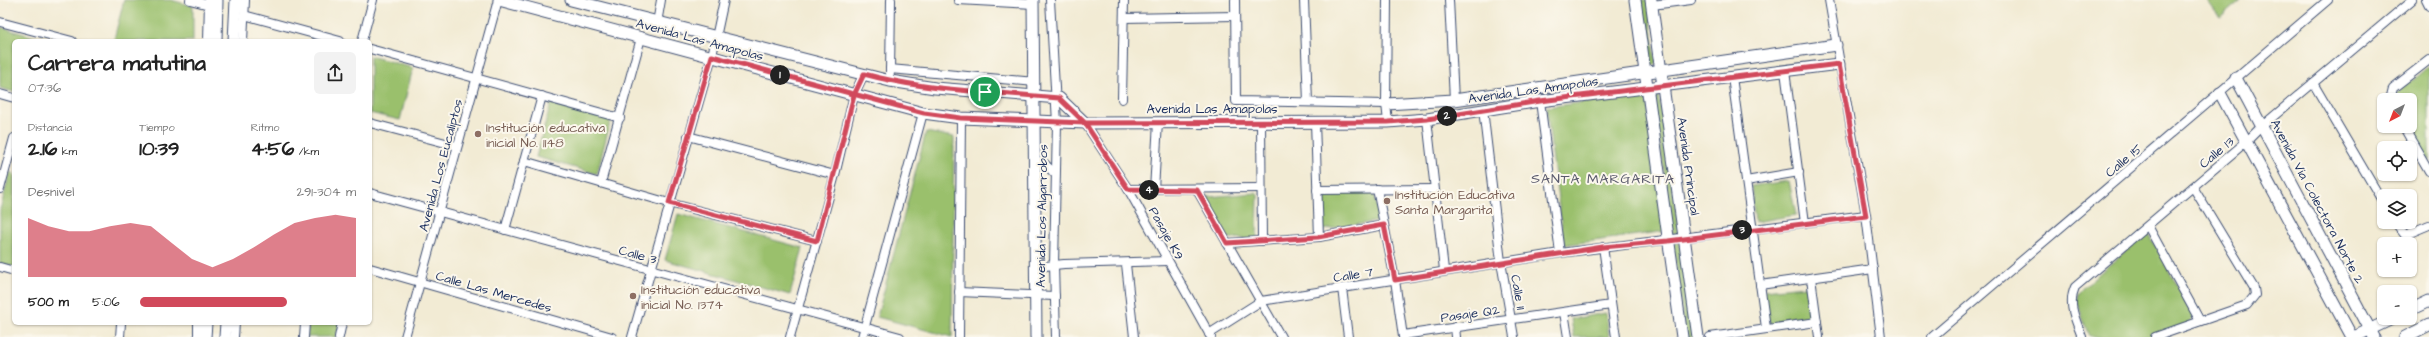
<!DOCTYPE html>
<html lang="es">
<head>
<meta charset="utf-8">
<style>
	:root { --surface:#fff; --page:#f2f2f2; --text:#222; --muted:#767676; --accent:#d1495b }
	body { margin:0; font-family:"Architects Daughter",sans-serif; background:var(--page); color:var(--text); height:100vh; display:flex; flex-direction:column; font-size:15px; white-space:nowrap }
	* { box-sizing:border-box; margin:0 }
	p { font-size:13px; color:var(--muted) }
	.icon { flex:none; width:22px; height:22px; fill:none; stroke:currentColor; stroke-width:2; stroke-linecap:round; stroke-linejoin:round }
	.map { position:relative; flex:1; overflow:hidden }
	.sheet { position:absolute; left:12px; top:39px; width:360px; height:286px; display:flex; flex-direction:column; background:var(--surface); border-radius:6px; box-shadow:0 1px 3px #0004 }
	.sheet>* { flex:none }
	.needle { width:26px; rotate:222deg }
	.buttons { position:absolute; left:2377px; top:93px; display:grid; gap:8px }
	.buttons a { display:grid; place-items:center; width:40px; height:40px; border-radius:6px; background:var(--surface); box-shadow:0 1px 3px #0004; font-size:20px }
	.pin { position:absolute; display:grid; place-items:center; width:34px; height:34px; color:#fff; margin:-17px; border:2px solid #fff; border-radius:50%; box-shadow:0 1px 4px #0007 }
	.km { position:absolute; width:20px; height:20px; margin:-10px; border-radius:50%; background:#222; color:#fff; font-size:11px; line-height:20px; text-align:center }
	.round { display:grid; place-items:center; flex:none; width:42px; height:42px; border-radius:6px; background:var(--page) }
	.summary { display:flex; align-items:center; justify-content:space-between; height:68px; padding:0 16px }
	h1 { font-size:22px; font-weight:700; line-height:30px }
	.metrics { display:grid; grid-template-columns:repeat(3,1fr); gap:6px; height:68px; padding:4px 16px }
	.metrics div { display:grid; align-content:center }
	.metrics b { font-size:20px; font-weight:700 }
	.metrics small { font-size:11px; font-weight:400 }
	.metrics p { font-size:11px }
	.chart { height:112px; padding:8px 16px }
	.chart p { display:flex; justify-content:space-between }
	.chart svg { width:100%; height:72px; margin-top:4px; fill:var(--accent); opacity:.7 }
	ul { padding:0 16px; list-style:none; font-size:13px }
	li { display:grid; grid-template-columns:64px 48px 1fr; align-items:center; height:30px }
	li i { height:10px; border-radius:5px; background:var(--accent) }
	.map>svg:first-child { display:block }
	.green { fill:#9ac06c; stroke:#5a7865 }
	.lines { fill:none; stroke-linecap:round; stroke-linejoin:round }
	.street-casing { stroke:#3b4b70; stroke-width:10 }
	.secondary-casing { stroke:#3b4b70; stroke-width:13 }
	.street { stroke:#fff; stroke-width:8 }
	.secondary { stroke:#fff; stroke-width:11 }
	.route-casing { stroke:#fff; stroke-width:8 }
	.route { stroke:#d1495b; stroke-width:5 }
	.education-dot { fill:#8d6e63; stroke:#fbf7ec; stroke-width:1.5 }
	.labels { text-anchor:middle; stroke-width:4; stroke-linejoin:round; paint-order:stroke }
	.street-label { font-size:13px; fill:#1b2f5e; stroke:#fbf7ec }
	.education-label { font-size:13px; fill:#785e54; stroke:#fbf7ec; text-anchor:start }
	.neighbourhood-label { font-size:14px; letter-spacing:1px; fill:#5b5b6e; stroke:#fbf7ec }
</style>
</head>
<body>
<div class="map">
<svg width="2429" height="337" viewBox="0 0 2429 337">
	<rect width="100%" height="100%" fill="#fbf7ec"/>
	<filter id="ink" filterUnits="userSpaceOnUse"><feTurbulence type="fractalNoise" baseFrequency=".025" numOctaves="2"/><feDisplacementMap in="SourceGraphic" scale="8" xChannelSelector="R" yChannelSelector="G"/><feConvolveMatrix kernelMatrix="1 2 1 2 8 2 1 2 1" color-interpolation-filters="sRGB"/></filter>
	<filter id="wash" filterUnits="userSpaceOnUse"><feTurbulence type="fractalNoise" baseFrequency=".012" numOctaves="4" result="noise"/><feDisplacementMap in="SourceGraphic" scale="16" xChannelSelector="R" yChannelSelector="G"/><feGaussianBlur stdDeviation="0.9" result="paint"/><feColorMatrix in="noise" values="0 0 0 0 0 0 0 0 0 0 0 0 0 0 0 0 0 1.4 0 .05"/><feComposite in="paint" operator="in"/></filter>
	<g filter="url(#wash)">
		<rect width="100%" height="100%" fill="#f2ebd4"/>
		<g class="green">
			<path d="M124,0H171L193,6V41H122L114,39Z"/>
			<path d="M1638,0H1648L1656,64L1653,66L1649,65Z"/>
			<path d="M2207,0H2241L2220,18Z"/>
			<path d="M0,27L48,41H14V92L0,88Z"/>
			<path d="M370,56L413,68L400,120L370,113Z"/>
			<path d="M2429,66V162L2409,126L2410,100H2396L2398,92Z"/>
			<path d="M1656,93H1658L1679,233L1678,235H1673L1653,94Z"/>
			<path d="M1646,95L1667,231L1564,245L1546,107Z"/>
			<path d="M551,103L611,119L597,174L536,157Z"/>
			<path d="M926,132L954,137L952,337L877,317Z"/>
			<path d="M10,172L14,174V267L0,263V210Z"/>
			<path d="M1789,181L1796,215L1755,222L1751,186Z"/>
			<path d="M1321,192H1374L1380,221L1322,230Z"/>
			<path d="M1256,193L1258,195L1257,237L1256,239L1228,238L1207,197Z"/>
			<path d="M678,214L803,248L790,295L665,260Z"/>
			<path d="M2146,233L2150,235L2193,316L2190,323L2149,337H2089L2077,301L2078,292Z"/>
			<path d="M1678,242L1680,243L1695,337H1685L1673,244Z"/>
			<path d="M1806,286L1810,318L1769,324L1764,290Z"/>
			<path d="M1606,313L1609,337H1574L1571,319Z"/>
			<path d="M309,323H340L336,337H307Z"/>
		</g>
	</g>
	<g filter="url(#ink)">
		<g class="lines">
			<g class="street-casing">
				<g id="street">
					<path d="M190,0L209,5"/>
					<path d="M958,0L1033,4"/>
					<path d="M1050,0L1057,123L1054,265L1056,337"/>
					<path d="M1235,0L1236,101L1386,104"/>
					<path d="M1304,0L1308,102"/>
					<path d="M1387,0L1386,104L1388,122"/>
					<path d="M1449,0L1454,100"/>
					<path d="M1829,0L1866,215L1881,337"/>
					<path d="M2426,0L2429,6"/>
					<path d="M1652,5L1691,0"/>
					<path d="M244,15L340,41"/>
					<path d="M1124,18L1235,16"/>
					<path d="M0,22L72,41"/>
					<path d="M657,23L661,0"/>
					<path d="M208,41L209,0"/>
					<path d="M243,41L245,0"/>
					<path d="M362,41L373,0"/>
					<path d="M370,49L620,118"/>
					<path d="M890,69L1035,82"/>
					<path d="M1785,71L1805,223"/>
					<path d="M890,73L891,0"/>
					<path d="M1732,77L1766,328"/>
					<path d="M2313,83L2384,204"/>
					<path d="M0,94L14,98"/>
					<path d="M1122,99L1124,0"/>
					<path d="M2390,100L2393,88L2429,60"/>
					<path d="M1540,101L1560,253"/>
					<path d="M1483,109L1501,262L1514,337"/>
					<path d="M1427,119L1444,270"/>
					<path d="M1261,122L1262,241"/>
					<path d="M1315,122L1319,237"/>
					<path d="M370,123L457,146"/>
					<path d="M1085,123L1128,189L1211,337"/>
					<path d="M2403,126L2429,171"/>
					<path d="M688,136L835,175"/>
					<path d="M524,161L669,203L817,241"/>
					<path d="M1035,161L1043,162L1055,174"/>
					<path d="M1746,181L1799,172"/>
					<path d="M601,183L641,38"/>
					<path d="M0,189L14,138"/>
					<path d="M1128,189L1261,188"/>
					<path d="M1377,189L1395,280L1403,337"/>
					<path d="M1154,190L1158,122"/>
					<path d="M1197,190L1281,337"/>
					<path d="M1317,190L1434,189"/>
					<path d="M370,193L900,337"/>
					<path d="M2395,222L2405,235L2429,225"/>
					<path d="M2148,226L2200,321"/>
					<path d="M505,230L542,96"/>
					<path d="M1227,243L1319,237L1384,225"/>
					<path d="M1603,247L1616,337"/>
					<path d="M1126,264L1134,337"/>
					<path d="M0,267L14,271"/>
					<path d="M1036,267L1064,264L1168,261"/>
					<path d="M370,268L612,337"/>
					<path d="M1811,278L1819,337"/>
					<path d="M1760,285L1873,269"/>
					<path d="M1342,288L1348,337"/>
					<path d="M959,292L1055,296"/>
					<path d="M1564,312L1568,337"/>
					<path d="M1455,327L1456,337"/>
					<path d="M1209,334L1261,301L1560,253L1866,215"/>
					<path d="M1403,335L1611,305"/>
					<path d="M120,337L121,323"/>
					<path d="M198,337V323"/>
					<path d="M234,337L235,323"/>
					<path d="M304,337L305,323"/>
					<path d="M339,337L342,323"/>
					<path d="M405,337L498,0"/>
					<path d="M632,337L712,56L724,0"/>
					<path d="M790,337L835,175L854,95L864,74"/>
					<path d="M862,337L923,113"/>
					<path d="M959,337L961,118"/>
					<path d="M1710,337L1817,322"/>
					<path d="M1932,337L2328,0"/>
					<path d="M2082,337C2076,320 2067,305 2075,287L2247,141L2262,126L2412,0"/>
					<path d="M2155,337L2247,305L2255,295L2254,288L2193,187"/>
				</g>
			</g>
			<g class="secondary-casing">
				<g id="secondary">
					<path d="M499,0L923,113L961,118L1085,123L1388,122L1427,119L1540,101L1839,64"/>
					<path d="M571,0L890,81L935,88L1059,98L1085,123"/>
					<path d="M1033,0L1036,337"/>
					<path d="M1635,0L1682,337"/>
					<path d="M1651,0L1698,337"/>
					<path d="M216,41L217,0"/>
					<path d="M234,41L236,0"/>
					<path d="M2236,78L2374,337"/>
					<path d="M2220,93L2352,337"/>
					<path d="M1386,104L1454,100L1836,45"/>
					<path d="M2410,310L2429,301"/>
					<path d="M205,337L206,323"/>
					<path d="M225,337L226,323"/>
					<path d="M2354,337L2394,318"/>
					<path d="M2405,337L2429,325"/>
				</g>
			</g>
			<use href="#street" class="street"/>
			<use href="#secondary" class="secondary"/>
		</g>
	</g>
	<g class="lines" filter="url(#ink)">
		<g class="route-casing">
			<path id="route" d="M985,92C943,89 904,85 864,74L854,95L817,241L669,203L712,56L924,113L961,118L1085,123L1388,122L1427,119L1540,101L1839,64L1866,216L1668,241L1603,247L1395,280L1384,225L1318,237L1227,243L1197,190L1128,189L1085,123L1059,98L985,92"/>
		</g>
		<use href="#route" class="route"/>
	</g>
	<g class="education-dot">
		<circle cx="478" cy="134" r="4"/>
		<circle cx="1387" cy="201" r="4"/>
		<circle cx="633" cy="296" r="4"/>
	</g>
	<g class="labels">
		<g class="street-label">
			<text transform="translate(700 39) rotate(15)" y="5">Avenida Las Amapolas</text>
			<text transform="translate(1533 89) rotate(-8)" y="5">Avenida Las Amapolas</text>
			<text x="1212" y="113">Avenida Las Amapolas</text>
			<text transform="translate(2216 152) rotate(-40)" y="5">Calle 13</text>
			<text transform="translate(2123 160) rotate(-40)" y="5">Calle 15</text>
			<text transform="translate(440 165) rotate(-75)" y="5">Avenida Los Eucaliptos</text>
			<text transform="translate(1689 166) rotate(82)" y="5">Avenida Principal</text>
			<text transform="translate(2318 201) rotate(62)" y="5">Avenida Vía Colectora Norte 2</text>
			<text transform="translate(1041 216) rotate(-89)" y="5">Avenida Los Algarrobos</text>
			<text transform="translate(1167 233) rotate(61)" y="5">Pasaje K9</text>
			<text transform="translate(638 254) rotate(15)" y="5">Calle 3</text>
			<text transform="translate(1353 274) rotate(-9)" y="5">Calle 7</text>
			<text transform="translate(494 291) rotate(16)" y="5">Calle Las Mercedes</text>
			<text transform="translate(1519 292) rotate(80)" y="5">Calle 11</text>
			<text transform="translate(1470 313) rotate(-8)" y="5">Pasaje Q2</text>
		</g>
		<g class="education-label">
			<text x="486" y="132">Institución educativa<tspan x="486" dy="15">inicial No. 1148</tspan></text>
			<text x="1395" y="199">Institución Educativa<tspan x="1395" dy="15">Santa Margarita</tspan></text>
			<text x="641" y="294">Institución educativa<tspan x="641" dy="15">inicial No. 1374</tspan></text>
		</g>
		<g class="neighbourhood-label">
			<text x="1603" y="183">SANTA MARGARITA</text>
		</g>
	</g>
</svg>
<div class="buttons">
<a><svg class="needle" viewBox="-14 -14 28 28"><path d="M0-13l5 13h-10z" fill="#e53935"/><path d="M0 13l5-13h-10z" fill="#767676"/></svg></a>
<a><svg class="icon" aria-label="locate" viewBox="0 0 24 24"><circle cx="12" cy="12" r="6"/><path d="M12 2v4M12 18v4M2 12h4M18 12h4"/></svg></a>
<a><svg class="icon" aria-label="layers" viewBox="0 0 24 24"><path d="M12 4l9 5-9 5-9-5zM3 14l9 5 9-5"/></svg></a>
<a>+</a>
<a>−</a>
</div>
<div class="pin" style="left:985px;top:92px;background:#1e9e55"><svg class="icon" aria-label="arrive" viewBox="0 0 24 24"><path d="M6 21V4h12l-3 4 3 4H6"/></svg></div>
<b class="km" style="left:780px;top:75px">1</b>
<b class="km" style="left:1447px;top:116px">2</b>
<b class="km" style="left:1742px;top:230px">3</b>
<b class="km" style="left:1149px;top:190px">4</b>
<section class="sheet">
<div class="summary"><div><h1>Carrera matutina</h1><p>07:36</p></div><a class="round"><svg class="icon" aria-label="share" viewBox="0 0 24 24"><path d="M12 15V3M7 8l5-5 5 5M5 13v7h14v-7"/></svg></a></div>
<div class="metrics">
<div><p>Distancia</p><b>2.16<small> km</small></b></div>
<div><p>Tiempo</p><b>10:39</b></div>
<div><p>Ritmo</p><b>4:56<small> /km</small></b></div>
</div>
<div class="chart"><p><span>Desnivel</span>291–304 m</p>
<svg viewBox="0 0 160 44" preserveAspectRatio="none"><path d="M0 44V8L10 13L20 16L30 16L40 13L50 11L60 13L70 23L80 33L90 38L100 33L110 26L120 18L130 11L140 8L150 6L160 8V44z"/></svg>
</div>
<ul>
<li><b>500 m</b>5:06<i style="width:68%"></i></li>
</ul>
</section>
</div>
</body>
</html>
